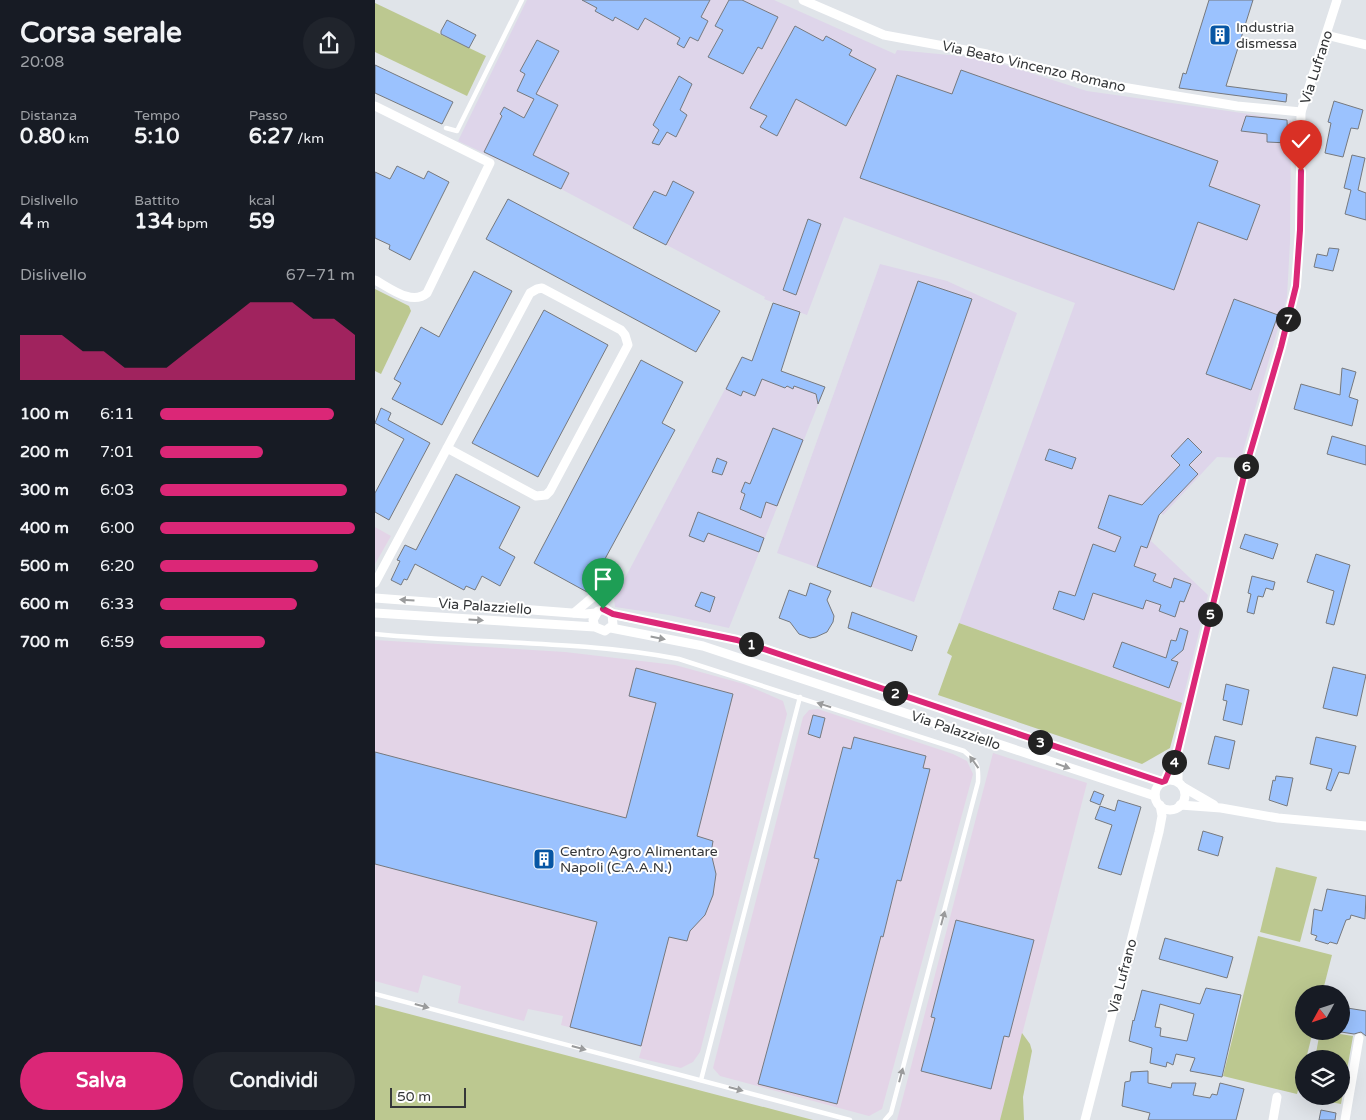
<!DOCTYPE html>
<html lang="it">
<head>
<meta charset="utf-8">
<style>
	:root { --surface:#171b24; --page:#20242c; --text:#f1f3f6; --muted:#9ea1a6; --accent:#db2777 }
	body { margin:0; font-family:"Varela Round",sans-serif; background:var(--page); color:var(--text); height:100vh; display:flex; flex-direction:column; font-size:19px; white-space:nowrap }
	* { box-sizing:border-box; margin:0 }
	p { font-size:16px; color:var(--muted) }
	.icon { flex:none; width:28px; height:28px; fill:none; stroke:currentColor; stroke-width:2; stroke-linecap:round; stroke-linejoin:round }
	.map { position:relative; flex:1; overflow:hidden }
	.sheet { display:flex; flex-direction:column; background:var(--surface); width:375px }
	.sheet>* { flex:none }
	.needle { width:32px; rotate:230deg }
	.buttons { position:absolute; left:920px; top:985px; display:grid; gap:10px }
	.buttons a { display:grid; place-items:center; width:55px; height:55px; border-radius:50%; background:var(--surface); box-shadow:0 5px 20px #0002; font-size:25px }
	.scale { position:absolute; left:15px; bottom:12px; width:76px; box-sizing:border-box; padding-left:5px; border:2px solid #353739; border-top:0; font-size:14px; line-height:18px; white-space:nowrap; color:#353739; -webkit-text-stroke:4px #fff; paint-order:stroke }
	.pin { position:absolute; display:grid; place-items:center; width:42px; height:42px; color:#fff; margin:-51px -21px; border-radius:50% 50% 50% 0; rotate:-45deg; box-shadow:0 0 5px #0007 }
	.pin .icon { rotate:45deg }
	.km { position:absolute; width:25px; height:25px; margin:-12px; border-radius:50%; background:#222; color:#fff; font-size:14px; line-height:25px; text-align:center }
	.round { display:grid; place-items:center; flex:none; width:52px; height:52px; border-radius:26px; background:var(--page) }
	.head { display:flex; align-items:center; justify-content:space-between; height:85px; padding:0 20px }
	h1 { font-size:28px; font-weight:800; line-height:38px }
	.stats { display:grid; grid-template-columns:repeat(3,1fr); gap:8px; height:85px; padding:5px 20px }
	.stats div { display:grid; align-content:center }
	.stats b { font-size:21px; font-weight:800 }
	.stats small { font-size:14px; font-weight:400 }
	.stats p { font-size:14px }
	.chart { height:140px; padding:10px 20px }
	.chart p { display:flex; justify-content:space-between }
	.chart svg { width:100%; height:90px; margin-top:5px; fill:var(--accent); opacity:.7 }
	.cta { display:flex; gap:10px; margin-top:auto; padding:10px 20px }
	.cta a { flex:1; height:58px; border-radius:30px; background:var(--accent); color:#fff; font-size:20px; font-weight:800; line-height:58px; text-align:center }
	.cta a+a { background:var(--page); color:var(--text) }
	ul { padding:0 20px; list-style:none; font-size:16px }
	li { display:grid; grid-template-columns:80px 60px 1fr; align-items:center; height:38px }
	li i { height:12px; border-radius:6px; background:var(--accent) }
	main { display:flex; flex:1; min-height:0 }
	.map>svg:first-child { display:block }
	.commercial { fill:#e3d4e7 }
	.industrial { fill:#ded5ea }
	.green { fill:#bcc890 }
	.building { fill:#9bc2fe; stroke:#76797e; fill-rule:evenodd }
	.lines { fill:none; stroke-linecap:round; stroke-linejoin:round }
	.lane { stroke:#fff; stroke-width:4.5 }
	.street { stroke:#fff; stroke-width:9 }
	.oneway { fill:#9a9b9c }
	.route-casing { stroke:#fff; stroke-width:10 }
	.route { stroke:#db2777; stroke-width:6 }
	.labels { text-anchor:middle; stroke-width:4; stroke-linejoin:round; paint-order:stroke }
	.poi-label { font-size:14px; fill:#353739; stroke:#fff; text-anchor:start }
	.street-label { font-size:14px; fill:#353739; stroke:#fff }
</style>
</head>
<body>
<main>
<section class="sheet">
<div class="head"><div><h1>Corsa serale</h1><p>20:08</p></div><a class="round"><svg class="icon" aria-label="share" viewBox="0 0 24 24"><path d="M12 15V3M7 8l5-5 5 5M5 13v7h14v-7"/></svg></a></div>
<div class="stats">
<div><p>Distanza</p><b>0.80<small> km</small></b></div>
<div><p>Tempo</p><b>5:10</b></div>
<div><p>Passo</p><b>6:27<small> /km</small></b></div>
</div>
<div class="stats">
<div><p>Dislivello</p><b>4<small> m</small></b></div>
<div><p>Battito</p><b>134<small> bpm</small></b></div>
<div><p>kcal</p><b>59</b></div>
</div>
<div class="chart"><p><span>Dislivello</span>67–71 m</p>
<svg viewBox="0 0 160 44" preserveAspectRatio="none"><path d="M0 44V22L10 22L20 22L30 30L40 30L50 38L60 38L70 38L80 30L90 22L100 14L110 6L120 6L130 6L140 14L150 14L160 22V44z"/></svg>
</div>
<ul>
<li><b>100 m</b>6:11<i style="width:89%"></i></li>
<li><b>200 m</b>7:01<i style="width:53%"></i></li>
<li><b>300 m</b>6:03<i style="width:96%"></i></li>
<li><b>400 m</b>6:00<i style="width:100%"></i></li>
<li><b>500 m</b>6:20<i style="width:81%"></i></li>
<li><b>600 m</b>6:33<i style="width:70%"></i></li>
<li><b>700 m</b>6:59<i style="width:54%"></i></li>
</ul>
<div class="cta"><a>Salva</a><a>Condividi</a></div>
</section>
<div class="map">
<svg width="991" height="1120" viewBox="0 0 991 1120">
	<rect width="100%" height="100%" fill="#e0e4e9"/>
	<g class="commercial">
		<path d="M0,527L16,536L0,564Z"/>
		<path d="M0,640L190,652L300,665L369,684L408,701L412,714L325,1052L318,1062L306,1068L264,1058L267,1047L186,1025L188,1016L153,1009L149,1021L83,1003L86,986L48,975L43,993L0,981Z"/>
		<path d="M443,709L578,754L592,761L598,774L507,1109L494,1116L345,1076L338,1068L428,717L434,710Z"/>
		<path d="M618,753L712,783L625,1120H522Z"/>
	</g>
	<g class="industrial">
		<path d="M152,0H399L520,54L522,50L595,57L615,60L712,91L916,120L915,242L912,297L866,458L842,457L788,515L785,513L776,541L833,595L807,703L584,623L700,303L469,217L432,315L389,299L390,297L186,189L83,141Z"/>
		<path d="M505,264L572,281L642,313L539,602L402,553Z"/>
		<path d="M367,357L450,387L354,628L294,615L240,607L239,599Z"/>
	</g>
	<g class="green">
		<path d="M0,3L111,56L92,96L0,52Z"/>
		<path d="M0,289L34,306L36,311L6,374L0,371Z"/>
		<path d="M584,623L807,703L795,748L767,764L563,695L577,656L572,653Z"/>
		<path d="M901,867L942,877L925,942L885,932Z"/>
		<path d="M883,936L957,955L947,994H929V1031H938L931,1059H929V1068L922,1094L848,1076Z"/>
		<path d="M0,1005L438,1120H0Z"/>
		<path d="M945,1031L978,1036L966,1104L933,1098L966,1096V1059H940Z"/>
		<path d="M647,1033L655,1044L657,1051L648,1097L649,1120H625Z"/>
	</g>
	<g class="building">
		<path d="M207,0H335L326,17L333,21L323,41L315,37L309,48L302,44L305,38L270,18L263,30L240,17L238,21L220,11L222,8Z"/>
		<path d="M354,0H367L403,17L387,49L383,47L368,74L333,57L348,30L340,26Z"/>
		<path d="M834,0H878L851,86L912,94L911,102L804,88L808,73L811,74Z"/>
		<path d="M72,20L101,35L94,48L66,34V31Z"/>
		<path d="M420,26L448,41L451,36L477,50L474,55L501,69L471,126L421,99L402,136L385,127L392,116L375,108Z"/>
		<path d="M162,40L184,51L161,94L183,105L158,155L194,173L186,189L109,152L127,116L125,114L129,107L149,118L159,99L142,91L150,74L145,71Z"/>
		<path d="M0,65L78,102L67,124L0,93Z"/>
		<path d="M586,70L843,161L834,186L885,205L872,240L823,222L799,290L485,178L522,75L577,94Z"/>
		<path d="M304,76L317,84L305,110L312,115L301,137L292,132L284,145L277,143L284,130L278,125Z"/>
		<path d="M959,101L988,110L983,129L976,128L968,157L950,153L956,123L953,122Z"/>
		<path d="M871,116L912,120L913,143L892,142V134L866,131Z"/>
		<path d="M977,155L990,158L983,190L991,193V220L970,214L976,190L969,188Z"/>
		<path d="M22,166L49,179L53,171L74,182L35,260L14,249L15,245L0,238V172L15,179Z"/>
		<path d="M298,181L319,192L291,245L258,228L279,191L291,196Z"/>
		<path d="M133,199L345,311L321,352L111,239Z"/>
		<path d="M433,219L446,224L421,295L408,290Z"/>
		<path d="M954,248L964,249L958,271L939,267L942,254L952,256Z"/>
		<path d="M99,271L137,291L67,425L17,399L26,383L19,379L46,327L64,337Z"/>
		<path d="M543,281L597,299L496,587L442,567Z"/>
		<path d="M859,299L903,315L876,390L831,374Z"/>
		<path d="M398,303L425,312L406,371L450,387L443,404L441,394L419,386L418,389L412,386L410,388L387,379L380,396L368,391L366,396L351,389L367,357L377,361Z"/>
		<path d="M169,310L233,345L163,477L97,443Z"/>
		<path d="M266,360L308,382L287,423L300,430L212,592L159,563Z"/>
		<path d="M967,368L981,372L974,397L983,400L977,426L919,409L926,384L965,395Z"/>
		<path d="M6,408L16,413L13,420L55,443L14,520L0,512V493L29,439L0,423Z"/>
		<path d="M398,428L428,440L402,506L391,502L386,518L365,509L370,494L366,492L370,482L375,484Z"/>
		<path d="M957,436L991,446V465L952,454Z"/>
		<path d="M813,438L827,452L814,465L823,474L784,515L772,548L766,546L759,566L781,574L778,581L796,588L799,578L816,584L809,602L805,601L800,617L784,611L786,605L771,600L768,609L718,593L709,620L678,609L684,591L700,596L718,544L740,552L746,537L723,528L734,495L767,505L805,465L796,456Z"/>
		<path d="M674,449L701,458L697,469L670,460Z"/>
		<path d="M342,458L352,462L347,475L337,472Z"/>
		<path d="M81,474L145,507L124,548L140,557L125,586L107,576L100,590L91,586L89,590L40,564L32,580L29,579L26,585L16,580L25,561L22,560L30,545L41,550Z"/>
		<path d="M323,512L389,538L384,552L333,533L329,542L314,536Z"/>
		<path d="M870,534L903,544L898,559L865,548Z"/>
		<path d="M941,554L975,565L959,625L951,623L959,591L932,582Z"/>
		<path d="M877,576L900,582L898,590L891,588L888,597L883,596L879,614L872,612L876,594L873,593Z"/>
		<path d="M435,583L456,591L452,600L459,616L458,622L452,632L441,637L435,638L424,634L415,622L404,618L414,590L431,596Z"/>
		<path d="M326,592L340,597L335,612L320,606Z"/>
		<path d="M477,612L542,636L537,651L473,628Z"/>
		<path d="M805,628L813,631L808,650L796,660L803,662L794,688L738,667L747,642L791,658L796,640L801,641Z"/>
		<path d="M958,667L991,675L982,716L948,708Z"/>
		<path d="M261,668L358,694L322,836L338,841L336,853L341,874L338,895L330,915L315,931L312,941L294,937L266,1046L195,1027L222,922L0,864V752L251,818L281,703L254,696Z"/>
		<path d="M851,684L874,690L867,725L848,720L852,701L848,700Z"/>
		<path d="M438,715L450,718L445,738L433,734Z"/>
		<path d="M840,736L860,741L854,769L833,764Z"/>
		<path d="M479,737L551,756L548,768L555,769L526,881L522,880L508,937L506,936L462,1104L383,1084L444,859L439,858L468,747L476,749Z"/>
		<path d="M941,737L981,746L974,774L964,772L956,791L951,789L957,769L935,764Z"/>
		<path d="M901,776L918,778L912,806L894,800L898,780L900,781Z"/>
		<path d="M719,791L729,795L725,805L715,801Z"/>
		<path d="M743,800L766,807L746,875L723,868L737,825L720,819L725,806L740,811Z"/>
		<path d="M828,831L848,837L843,856L823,850Z"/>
		<path d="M952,889L991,896L990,919L976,915L975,919L971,920L962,944L955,942L953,944L940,940L942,936L936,934L939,909L947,911Z"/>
		<path d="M581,920L659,940L634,1037L629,1036L616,1089L546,1071L560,1018L556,1017Z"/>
		<path d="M790,938L858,957L852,978L784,959Z"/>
		<path d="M831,988L866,995L847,1077L815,1071L820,1058L801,1054L798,1065L792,1062L791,1067L775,1063L777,1048L754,1041L758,1020L759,1021L767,990L825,1004ZM785,1004L819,1014L812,1041L785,1036L786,1028L780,1027Z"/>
		<path d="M966,1007L991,1011V1036L986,1032L979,1034L966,1032Z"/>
		<path d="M773,1071V1083L796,1088L797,1083H821L818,1095L835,1098L837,1094L842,1095L845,1083L869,1089L861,1120H773L775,1113L747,1106L750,1082L755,1081L756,1072Z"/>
		<path d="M946,1110L961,1113L960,1120H944Z"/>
	</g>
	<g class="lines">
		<g class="lane">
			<path d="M71,128L82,131L147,0"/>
			<path d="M0,634C101,644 204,640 304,659L589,751C602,762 604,764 603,782L516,1113L510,1120"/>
			<path d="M0,994L475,1120"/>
			<path d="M326,1080L425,697"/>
		</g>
		<g class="street">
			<path d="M428,0L509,35L612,54L729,84L862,106L926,112"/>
			<path d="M951,35L991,45"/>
			<path d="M0,106L115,163L52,293C37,306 15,288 0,280"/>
			<path d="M0,583L155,293L162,289L167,288L246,330L250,335L253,345L175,491L171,495L161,496L72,448"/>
			<path d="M0,598L210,614L221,613"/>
			<path d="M0,613L220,627L230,631L238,625L237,614L231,609L223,611L218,620L220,627"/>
			<path d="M199,613L225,591"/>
			<path d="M237,614L363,640L787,782"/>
			<path d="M236,628L328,646L780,796"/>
			<path d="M803,758V782"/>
			<circle cx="795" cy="795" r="15"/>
			<path d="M790,781L803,750L871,467L906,347L921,286L925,230L926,112L962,0"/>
			<path d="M808,787L839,805"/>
			<path d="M805,805L846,808L903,818L991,826"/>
			<path d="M710,1120L784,832L787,816L785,805"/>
			<path d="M898,1120L902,1097"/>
			<path d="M970,1120L984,1038"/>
		</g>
	</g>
	<defs><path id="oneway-solid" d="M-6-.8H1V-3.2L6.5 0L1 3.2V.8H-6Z" transform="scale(1.25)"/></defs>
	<g class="oneway">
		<use href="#oneway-solid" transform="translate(32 600) rotate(-176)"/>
		<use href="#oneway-solid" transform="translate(101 620) rotate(4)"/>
		<use href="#oneway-solid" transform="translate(283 638) rotate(11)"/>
		<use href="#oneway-solid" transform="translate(449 705) rotate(-162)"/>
		<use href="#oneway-solid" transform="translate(599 762) rotate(-126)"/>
		<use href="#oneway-solid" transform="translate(688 766) rotate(19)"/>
		<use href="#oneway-solid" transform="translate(568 918) rotate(-75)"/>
		<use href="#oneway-solid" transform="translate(47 1006) rotate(15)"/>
		<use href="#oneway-solid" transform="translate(204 1048) rotate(15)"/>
		<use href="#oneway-solid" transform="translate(526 1075) rotate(-75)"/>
		<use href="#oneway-solid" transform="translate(361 1089) rotate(15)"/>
	</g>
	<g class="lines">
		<g class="route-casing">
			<path id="route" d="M228,609L238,614L362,640L787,782L790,781L803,750L871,467L906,347L921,286L925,230L926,171"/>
		</g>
		<use href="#route" class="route"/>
	</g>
	<defs>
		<g id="building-square" transform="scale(1.125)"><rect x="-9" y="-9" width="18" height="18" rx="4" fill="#0756a4" stroke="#fff"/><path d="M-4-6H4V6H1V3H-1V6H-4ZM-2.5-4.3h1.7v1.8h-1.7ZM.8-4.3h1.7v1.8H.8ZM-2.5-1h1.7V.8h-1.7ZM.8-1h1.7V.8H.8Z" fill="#fff"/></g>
	</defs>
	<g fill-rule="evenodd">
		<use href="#building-square" x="845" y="35"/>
		<use href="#building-square" x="169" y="859"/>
	</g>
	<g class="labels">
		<g class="poi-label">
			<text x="861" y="32">Industria<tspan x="861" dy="16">dismessa</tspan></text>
			<text x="185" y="856">Centro Agro Alimentare<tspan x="185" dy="16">Napoli (C.A.A.N.)</tspan></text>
		</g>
		<g class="street-label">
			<text transform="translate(659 66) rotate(13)" y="5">Via Beato Vincenzo Romano</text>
			<text transform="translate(941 67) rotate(-72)" y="5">Via Lufrano</text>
			<text transform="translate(110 606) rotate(4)" y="5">Via Palazziello</text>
			<text transform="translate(581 730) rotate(19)" y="5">Via Palazziello</text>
			<text transform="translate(747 976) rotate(-75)" y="5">Via Lufrano</text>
		</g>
	</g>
</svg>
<div class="buttons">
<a><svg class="needle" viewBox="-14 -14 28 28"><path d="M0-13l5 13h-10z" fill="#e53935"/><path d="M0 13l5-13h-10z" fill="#9ea1a6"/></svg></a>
<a><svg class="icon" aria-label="layers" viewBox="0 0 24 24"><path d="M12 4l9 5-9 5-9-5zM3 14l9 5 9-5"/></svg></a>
</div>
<div class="scale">50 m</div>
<div class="pin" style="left:228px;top:609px;background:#1e9e55"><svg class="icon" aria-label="arrive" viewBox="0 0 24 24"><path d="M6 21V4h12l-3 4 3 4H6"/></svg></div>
<div class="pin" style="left:926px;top:171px;background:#d93025"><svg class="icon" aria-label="check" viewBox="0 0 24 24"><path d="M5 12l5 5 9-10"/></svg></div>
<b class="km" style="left:376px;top:644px">1</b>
<b class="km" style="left:520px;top:693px">2</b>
<b class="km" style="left:665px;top:742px">3</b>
<b class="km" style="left:799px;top:762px">4</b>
<b class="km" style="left:835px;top:614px">5</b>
<b class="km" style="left:871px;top:466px">6</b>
<b class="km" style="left:913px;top:319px">7</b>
</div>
</main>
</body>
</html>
